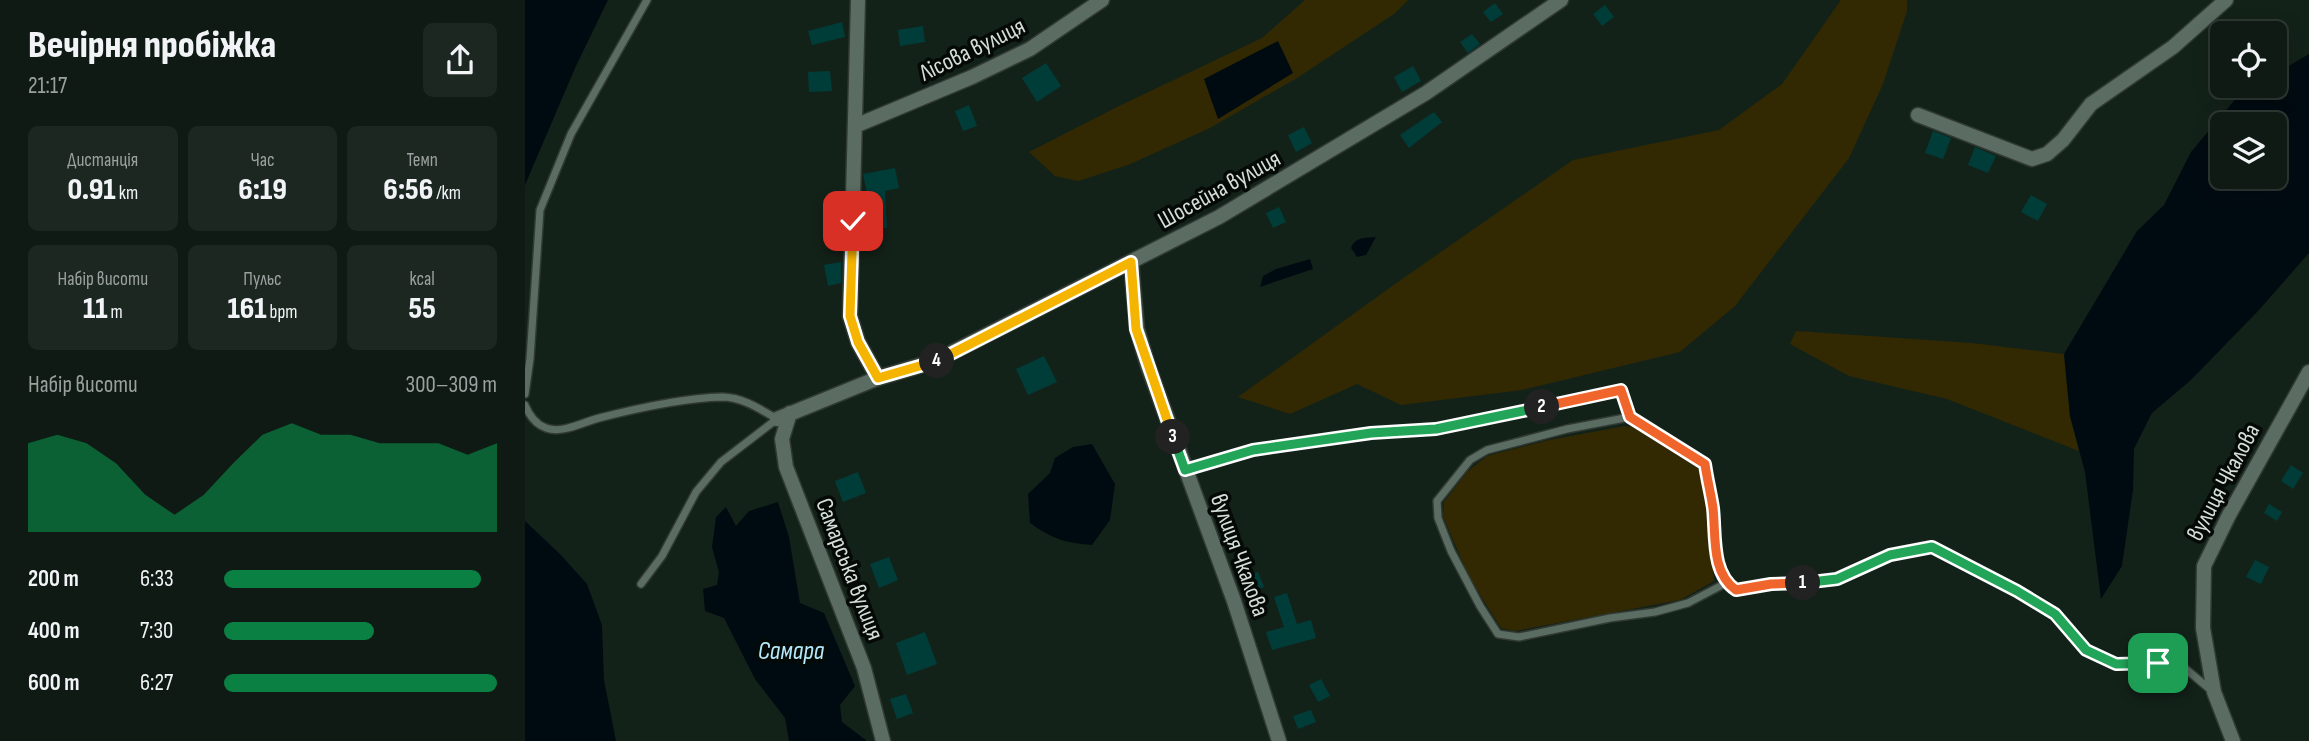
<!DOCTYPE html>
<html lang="uk">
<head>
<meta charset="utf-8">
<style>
	:root { --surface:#0e1a13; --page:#1c2721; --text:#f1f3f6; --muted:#9ba1a0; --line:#2e3833; --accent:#0b8043 }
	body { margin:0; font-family:"Sofia Sans Condensed",sans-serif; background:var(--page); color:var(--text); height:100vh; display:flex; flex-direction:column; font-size:26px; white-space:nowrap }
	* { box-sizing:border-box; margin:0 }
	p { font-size:23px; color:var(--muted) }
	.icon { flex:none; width:38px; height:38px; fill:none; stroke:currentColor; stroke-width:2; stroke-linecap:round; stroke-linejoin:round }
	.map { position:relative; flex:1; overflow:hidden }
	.details { display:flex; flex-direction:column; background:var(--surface); width:525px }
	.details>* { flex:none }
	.fabs { position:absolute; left:1685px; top:21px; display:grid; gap:14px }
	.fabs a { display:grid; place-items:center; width:77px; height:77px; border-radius:10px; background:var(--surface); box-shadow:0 4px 18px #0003,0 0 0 2px var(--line); font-size:35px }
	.pin { position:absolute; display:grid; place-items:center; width:60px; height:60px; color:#fff; margin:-30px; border-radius:14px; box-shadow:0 4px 10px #0006 }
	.km { position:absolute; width:35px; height:35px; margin:-18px; border-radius:50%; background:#222; color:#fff; font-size:19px; line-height:35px; text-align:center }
	.round { display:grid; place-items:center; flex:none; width:74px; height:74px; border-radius:10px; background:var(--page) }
	.head { display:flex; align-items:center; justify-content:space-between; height:119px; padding:0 28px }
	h1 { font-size:38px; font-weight:800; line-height:52px }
	.stats { display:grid; grid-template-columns:repeat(3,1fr); gap:10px; height:119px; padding:7px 28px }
	.stats div { display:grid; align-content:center; border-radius:10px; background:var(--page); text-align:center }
	.stats b { font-size:30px; font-weight:800 }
	.stats small { font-size:19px; font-weight:400 }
	.stats p { font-size:19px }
	.chart { height:196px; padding:14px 28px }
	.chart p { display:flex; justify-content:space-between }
	.chart svg { width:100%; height:126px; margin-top:7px; fill:var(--accent); opacity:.7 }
	ul { padding:0 28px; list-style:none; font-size:23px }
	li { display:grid; grid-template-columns:112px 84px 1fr; align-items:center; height:52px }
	li i { height:18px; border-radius:9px; background:var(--accent) }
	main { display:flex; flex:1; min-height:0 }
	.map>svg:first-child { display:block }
	.green { fill:#322903 }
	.water { fill:#000b11; fill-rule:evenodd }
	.building { fill:#003d39 }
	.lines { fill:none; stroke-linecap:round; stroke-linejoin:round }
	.service-casing { stroke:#303a33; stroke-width:10 }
	.minor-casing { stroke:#303a33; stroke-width:17 }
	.service { stroke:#5b6c62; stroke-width:7 }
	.minor { stroke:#5b6c62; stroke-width:14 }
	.split-1-casing { stroke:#fff; stroke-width:14 }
	.split-2-casing { stroke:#fff; stroke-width:14 }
	.split-3-casing { stroke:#fff; stroke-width:14 }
	.split-4-casing { stroke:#fff; stroke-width:14 }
	.split-5-casing { stroke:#fff; stroke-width:14 }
	.split-1 { stroke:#22a559; stroke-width:9 }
	.split-2 { stroke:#f0652b; stroke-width:9 }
	.split-3 { stroke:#22a559; stroke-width:9 }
	.split-4 { stroke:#f5b400; stroke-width:9 }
	.split-5 { stroke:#f5b400; stroke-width:9 }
	.labels { text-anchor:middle; stroke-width:7; stroke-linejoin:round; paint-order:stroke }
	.street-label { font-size:24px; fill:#d5ded8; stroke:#050a07 }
	.water-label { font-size:26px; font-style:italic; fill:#b4eafc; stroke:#050a07 }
</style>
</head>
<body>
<main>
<section class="details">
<div class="head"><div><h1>Вечірня пробіжка</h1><p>21:17</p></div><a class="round"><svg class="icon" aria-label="share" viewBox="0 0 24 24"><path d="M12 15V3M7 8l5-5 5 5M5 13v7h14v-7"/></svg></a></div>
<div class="stats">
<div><p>Дистанція</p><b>0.91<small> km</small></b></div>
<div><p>Час</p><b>6:19</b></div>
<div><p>Темп</p><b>6:56<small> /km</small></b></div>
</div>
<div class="stats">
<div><p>Набір висоти</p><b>11<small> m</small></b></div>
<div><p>Пульс</p><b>161<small> bpm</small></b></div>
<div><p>kcal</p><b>55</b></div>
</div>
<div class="chart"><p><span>Набір висоти</span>300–309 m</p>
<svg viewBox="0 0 160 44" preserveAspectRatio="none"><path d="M0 44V13L10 10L20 13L30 20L40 31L50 38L60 31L70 20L80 10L90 6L100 10L110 10L120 13L130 13L140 13L150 17L160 13V44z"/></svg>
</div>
<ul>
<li><b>200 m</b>6:33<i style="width:94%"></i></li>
<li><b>400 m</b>7:30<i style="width:55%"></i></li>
<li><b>600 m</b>6:27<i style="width:100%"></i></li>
</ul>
</section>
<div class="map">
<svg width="1784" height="741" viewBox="0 0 1784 741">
	<rect width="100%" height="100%" fill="#132219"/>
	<g class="green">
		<path d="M780,0H883L869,14L772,78L685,128L603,165L553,181L530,176L504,152L594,106L737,38Z"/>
		<path d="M1316,0H1382V11L1358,84L1324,158L1210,306L1155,352L997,390L876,405L832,384L765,414L713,397L870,284L1048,160L1194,130L1257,84Z"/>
		<path d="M1271,331L1447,343L1539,354L1545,416L1554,451L1422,399L1324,376L1265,344Z"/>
		<path d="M1100,426L1108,427L1173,468L1183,510L1189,581L1155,600L990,631L976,628L944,577L918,516L919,502L942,472L962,456L1024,440Z"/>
	</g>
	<g class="water">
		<path d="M0,0H83L51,66L0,185Z"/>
		<path d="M753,41L768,73L693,119L679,79Z"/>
		<path d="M1784,54V253L1734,310L1666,380L1627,413L1609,449L1608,490L1597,566L1576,599L1560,472L1545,416L1539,354L1612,231L1639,205L1666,152L1713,96L1730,86H1750V74ZM1698,124H1750V177H1698Z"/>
		<path d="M851,237L841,255L832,257L826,248C830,237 840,238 851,237Z"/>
		<path d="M785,259L788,269L735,287L738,276L751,269Z"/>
		<path d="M567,444L590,484L585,520L567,545C541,543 527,539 505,523L503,494L525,473L530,458L548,447Z"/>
		<path d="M253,502L264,537L275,603L299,613L330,686L315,705L317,722L342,741H264L260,718L230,679L199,618L180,611L178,589L192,585L194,572L187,547L191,517L201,507L211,526L224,511Z"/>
		<path d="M0,521L35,554L62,584L77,625L79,680L91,741H0Z"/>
	</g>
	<g class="building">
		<path d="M970,3L978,14L966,22L958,12Z"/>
		<path d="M1080,5L1089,17L1077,26L1068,14Z"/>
		<path d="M317,22L320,37L287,45L283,31Z"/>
		<path d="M398,26L400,42L375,46L373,30Z"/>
		<path d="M947,34L955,44L943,53L935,42Z"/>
		<path d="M521,63L536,86L512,102L497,78Z"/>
		<path d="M888,66L896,81L877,92L869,77Z"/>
		<path d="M305,71L307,91L284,92L283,72Z"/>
		<path d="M444,105L452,126L438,131L430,111Z"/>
		<path d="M909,112L917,122L884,148L875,135Z"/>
		<path d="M779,127L787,143L771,152L763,135Z"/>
		<path d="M1408,131L1426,138L1418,159L1400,153Z"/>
		<path d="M1450,147L1471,156L1463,173L1443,165Z"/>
		<path d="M370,168L374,188L360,191L362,228L344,229L343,209H345L338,174Z"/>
		<path d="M1506,195L1522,204L1513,221L1496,212Z"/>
		<path d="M754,207L761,222L748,228L741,213Z"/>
		<path d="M316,262V283L303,286L299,265Z"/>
		<path d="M519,356L532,382L503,395L491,369Z"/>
		<path d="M1766,465L1778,473L1768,489L1756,481Z"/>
		<path d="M333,472L341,493L318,502L310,481Z"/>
		<path d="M1744,504L1757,512L1752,521L1739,513Z"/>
		<path d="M364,557L373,580L354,588L345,564Z"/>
		<path d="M1730,560L1744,567L1736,584L1721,577Z"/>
		<path d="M733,572L739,587L725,592L719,577Z"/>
		<path d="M762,593L772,624L786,620L791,638L747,650L741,632L759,627L749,597Z"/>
		<path d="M400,632L412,664L382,675L371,643Z"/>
		<path d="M796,679L805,696L793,702L784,685Z"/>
		<path d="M381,694L388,713L372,719L365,699Z"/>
		<path d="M786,710L791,722L773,729L768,716Z"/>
	</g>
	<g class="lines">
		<g class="service-casing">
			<g id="service">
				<path d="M0,394L5,359L15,210L46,134L122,0"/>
				<path d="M0,405C4,415 10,424 21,428C38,434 58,422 74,418C113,408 157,398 197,397C217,397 235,409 252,419L196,462L171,492L137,556L116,584"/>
				<path d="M1105,417L1042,429L962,450L945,460L912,501L913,518L926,551L955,606L973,634L994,637L1085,618L1130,612L1163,603L1201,583"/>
				<path d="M661,470L728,450L846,433L911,429L1096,390L1105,417L1180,465C1182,479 1186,494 1188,508C1191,536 1186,573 1211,590L1246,584L1312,579L1365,555L1407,547L1492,591L1530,614L1561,651L1591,664L1633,663L1656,665L1687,691"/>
			</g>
		</g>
		<g class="minor-casing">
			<g id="minor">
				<path d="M333,0L325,316L333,342L353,378"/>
				<path d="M1393,115L1507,159L1522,154L1538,140L1566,104L1648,47L1701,0"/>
				<path d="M330,126L447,77L505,49L577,0"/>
				<path d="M606,262L612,329L623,366L709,601L754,741"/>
				<path d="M265,413L257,439L261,467L339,668L358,741"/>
				<path d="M252,419L353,378L410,361L694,217L901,93L1036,0"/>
				<path d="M1708,741L1689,692L1678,628L1679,566L1704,515L1784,372"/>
			</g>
		</g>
		<use href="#service" class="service"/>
		<use href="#minor" class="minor"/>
	</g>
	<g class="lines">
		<g class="split-1-casing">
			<path id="split-1" d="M1278,583L1312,579L1365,555L1407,547L1492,591L1530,614L1561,650L1591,664L1633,663"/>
		</g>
		<g class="split-2-casing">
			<path id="split-2" d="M1017,407L1096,390L1105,417L1180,464C1182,479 1186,494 1188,508C1191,536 1186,573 1211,590L1246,584L1278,583"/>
		</g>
		<g class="split-3-casing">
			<path id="split-3" d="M648,437L660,470L728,450L846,433L911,429L1017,407"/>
		</g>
		<g class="split-4-casing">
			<path id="split-4" d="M412,361L606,262L611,329L648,437"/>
		</g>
		<g class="split-5-casing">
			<path id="split-5" d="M328,221L325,316L333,342L353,378L412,361"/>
		</g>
		<use href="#split-1" class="split-1"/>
		<use href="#split-2" class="split-2"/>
		<use href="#split-3" class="split-3"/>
		<use href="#split-4" class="split-4"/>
		<use href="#split-5" class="split-5"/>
	</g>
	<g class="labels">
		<g class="street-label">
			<text transform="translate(447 49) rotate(-26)" y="8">Лісова вулиця</text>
			<text transform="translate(694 189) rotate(-29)" y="8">Шосейна вулиця</text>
			<text transform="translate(1698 482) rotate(-62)" y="8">вулиця Чкалова</text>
			<text transform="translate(715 555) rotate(70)" y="8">вулиця Чкалова</text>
			<text transform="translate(325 569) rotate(69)" y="8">Самарська вулиця</text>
		</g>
		<g class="water-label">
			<text x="266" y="659">Самара</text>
		</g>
	</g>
</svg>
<div class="fabs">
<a><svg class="icon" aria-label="locate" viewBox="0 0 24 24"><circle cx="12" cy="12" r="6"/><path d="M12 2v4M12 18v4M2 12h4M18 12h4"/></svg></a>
<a><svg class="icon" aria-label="layers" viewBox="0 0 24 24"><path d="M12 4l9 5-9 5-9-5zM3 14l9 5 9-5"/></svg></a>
</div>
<div class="pin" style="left:1633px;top:663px;background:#1e9e55"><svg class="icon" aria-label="arrive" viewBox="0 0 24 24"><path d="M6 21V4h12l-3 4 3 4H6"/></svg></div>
<div class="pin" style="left:328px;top:221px;background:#d93025"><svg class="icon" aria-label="check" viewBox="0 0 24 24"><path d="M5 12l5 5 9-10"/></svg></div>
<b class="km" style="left:1278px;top:583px">1</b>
<b class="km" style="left:1017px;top:407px">2</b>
<b class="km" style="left:648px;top:437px">3</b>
<b class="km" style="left:412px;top:361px">4</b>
</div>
</main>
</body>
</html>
